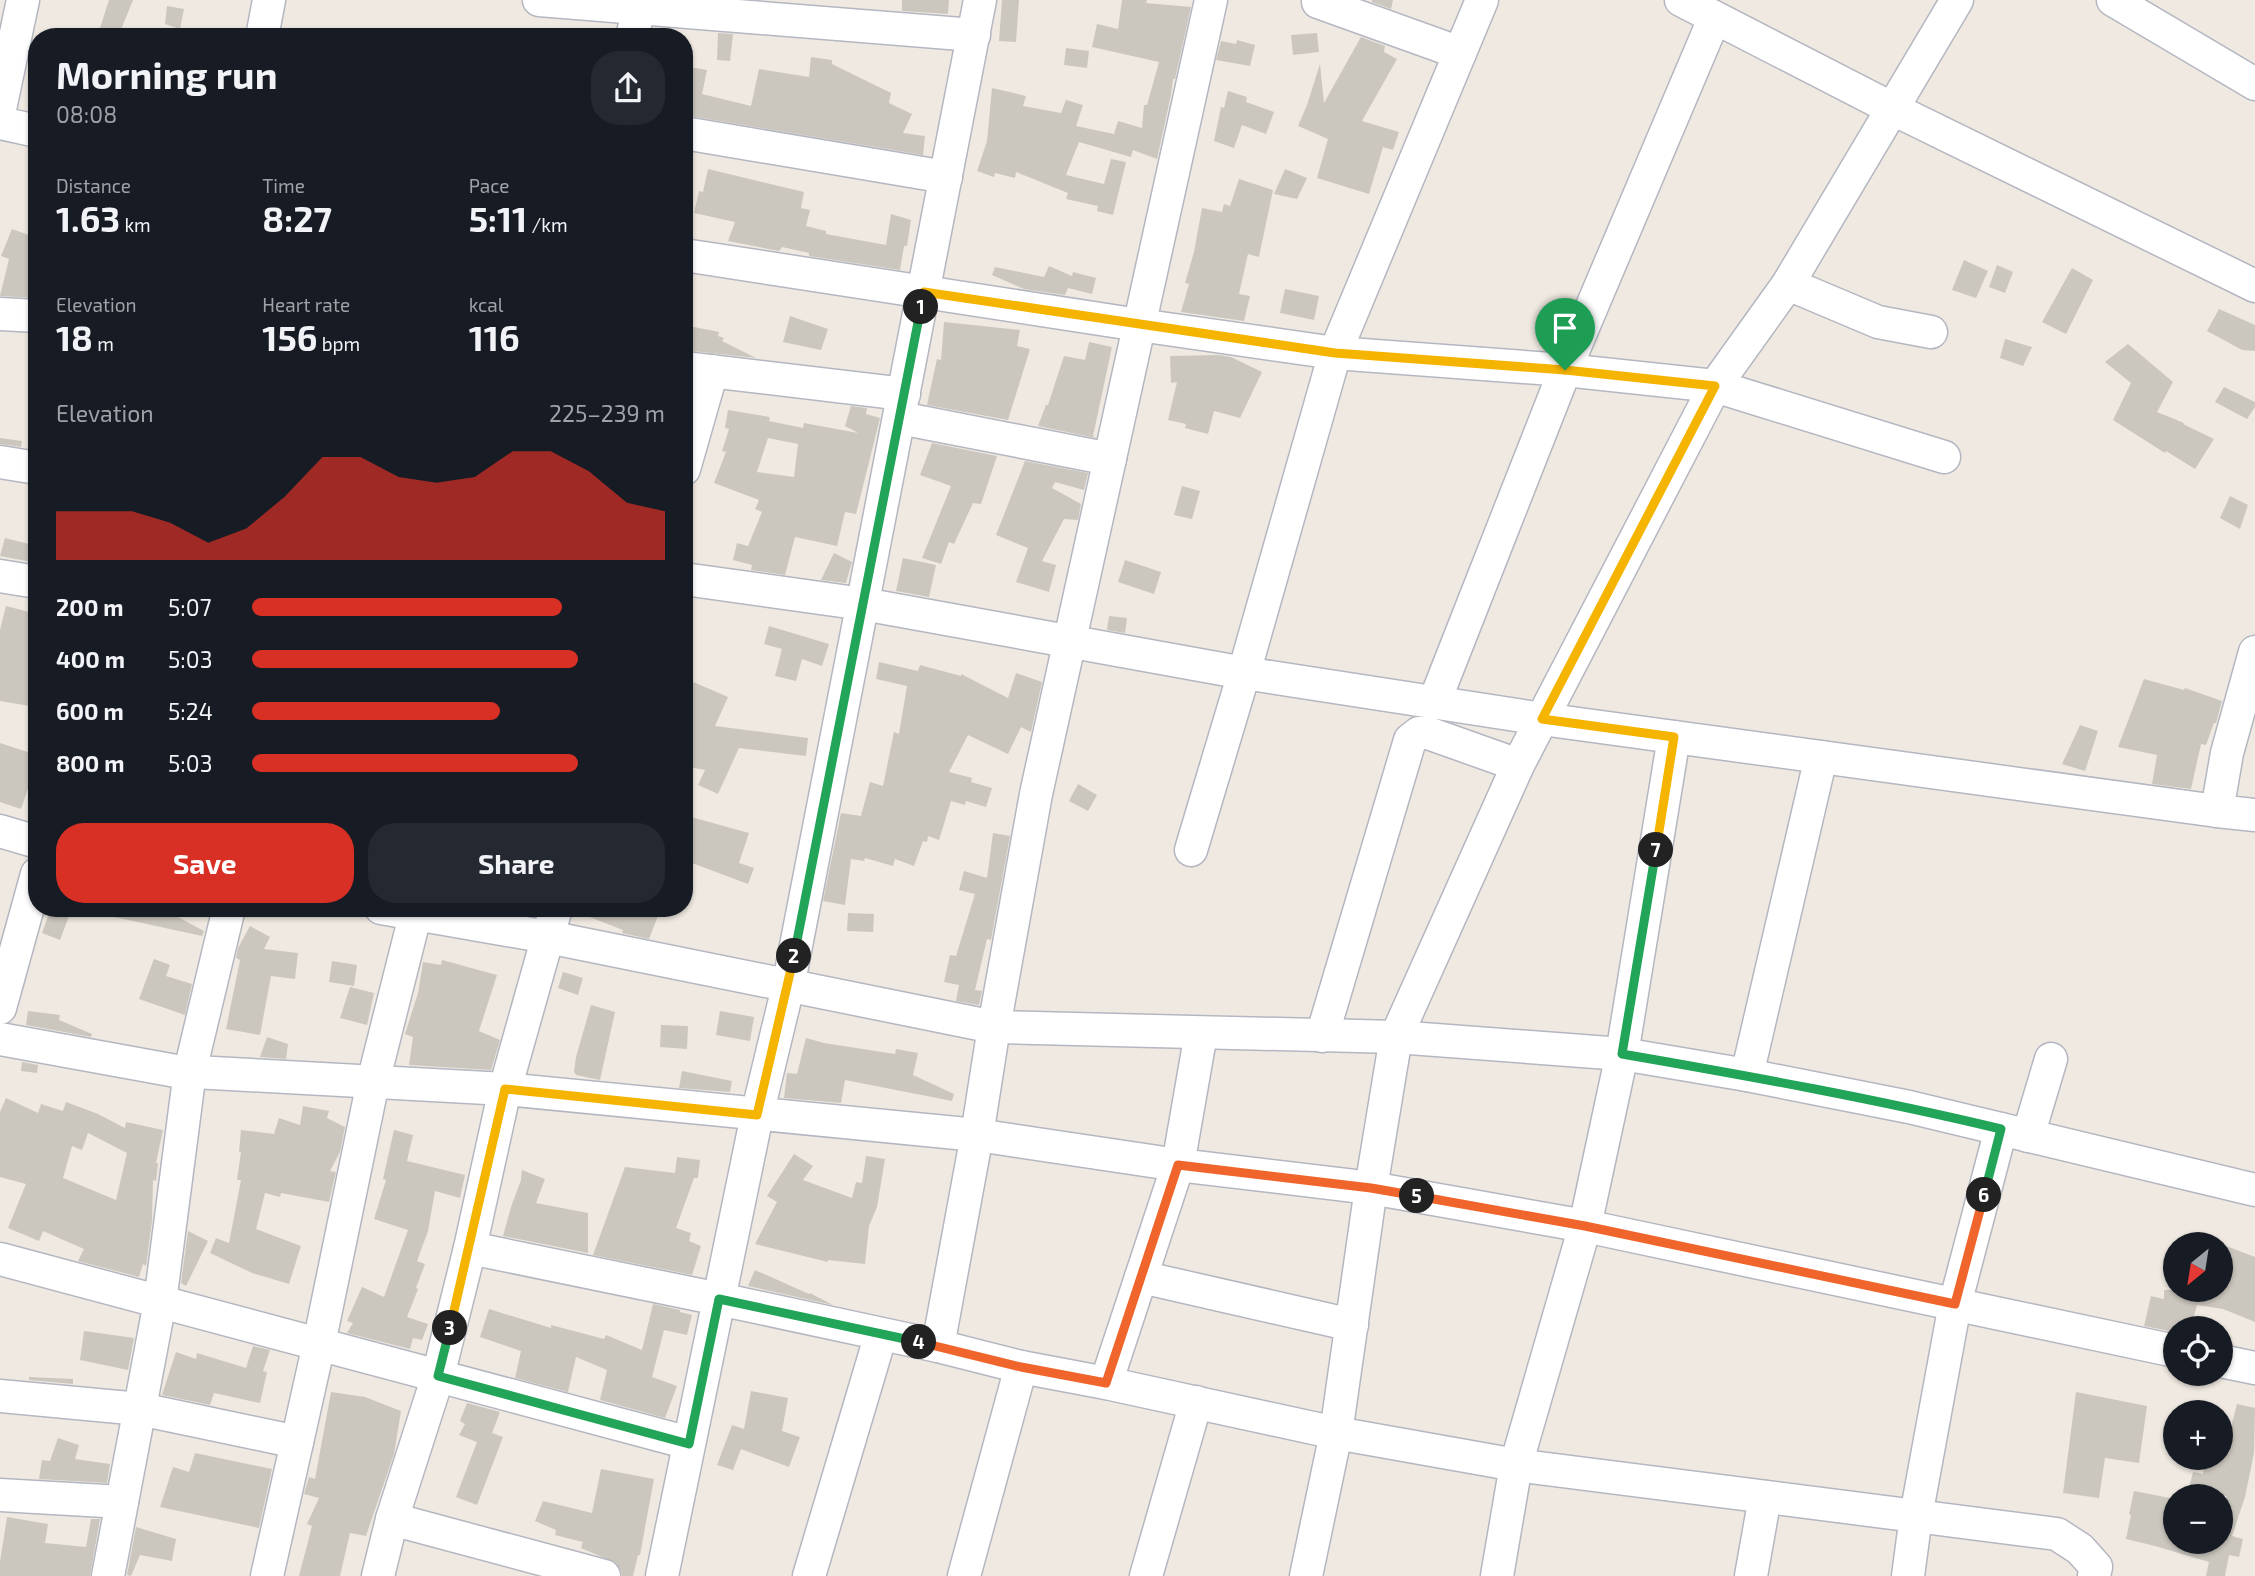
<!DOCTYPE html>
<html lang="en">
<head>
<meta charset="utf-8">
<style>
	:root { --surface:#171b24; --page:#242831; --text:#f1f3f6; --muted:#9ea1a6; --accent:#d93025 }
	body { margin:0; font-family:"Exo 2",sans-serif; background:var(--page); color:var(--text); height:100vh; display:flex; flex-direction:column; font-size:26px; white-space:nowrap }
	* { box-sizing:border-box; margin:0 }
	p { font-size:23px; color:var(--muted) }
	.icon { flex:none; width:38px; height:38px; fill:none; stroke:currentColor; stroke-width:2; stroke-linecap:round; stroke-linejoin:round }
	.map { position:relative; flex:1; overflow:hidden }
	.drawer { position:absolute; left:28px; top:28px; width:665px; height:889px; display:flex; flex-direction:column; background:var(--surface); border-radius:28px; box-shadow:0 2px 5px #0004 }
	.drawer>* { flex:none }
	.needle { width:46px; rotate:210deg }
	.controls { position:absolute; left:2163px; top:1232px; display:grid; gap:14px }
	.controls a { display:grid; place-items:center; width:70px; height:70px; border-radius:50%; background:var(--surface); box-shadow:0 2px 5px #0004; font-size:35px }
	.pin { position:absolute; display:grid; place-items:center; width:60px; height:60px; color:#fff; margin:-72px -30px; border-radius:50% 50% 50% 0; rotate:-45deg; box-shadow:0 0 7px #0007 }
	.pin .icon { rotate:45deg }
	.km { position:absolute; width:35px; height:35px; margin:-18px; border-radius:50%; background:#222; color:#fff; font-size:19px; line-height:35px; text-align:center }
	.round { display:grid; place-items:center; flex:none; width:74px; height:74px; border-radius:28px; background:var(--page) }
	.head { display:flex; align-items:center; justify-content:space-between; height:119px; padding:0 28px }
	h1 { font-size:38px; font-weight:700; line-height:52px }
	.stats { display:grid; grid-template-columns:repeat(3,1fr); gap:10px; height:119px; padding:7px 28px }
	.stats div { display:grid; align-content:center }
	.stats b { font-size:35px; font-weight:700 }
	.stats small { font-size:19px; font-weight:400 }
	.stats p { font-size:19px }
	.chart { height:196px; padding:14px 28px }
	.chart p { display:flex; justify-content:space-between }
	.chart svg { width:100%; height:126px; margin-top:7px; fill:var(--accent); opacity:.7 }
	.primary-button { display:flex; gap:14px; margin-top:auto; padding:14px 28px }
	.primary-button a { flex:1; height:80px; border-radius:28px; background:var(--accent); color:#fff; font-size:28px; font-weight:700; line-height:80px; text-align:center }
	.primary-button a+a { background:var(--page); color:var(--text) }
	ul { padding:0 28px; list-style:none; font-size:23px }
	li { display:grid; grid-template-columns:112px 84px 1fr; align-items:center; height:52px }
	li i { height:18px; border-radius:9px; background:var(--accent) }
	.map>svg:first-child { display:block }
	.building { fill:#cbc7bf; fill-rule:evenodd }
	.lines { fill:none; stroke-linecap:round; stroke-linejoin:round }
	.minor-casing { stroke:#b4b7c1; stroke-width:35 }
	.minor { stroke:#fff; stroke-width:32 }
	.split-1-casing { stroke:#fff; stroke-width:14 }
	.split-2-casing { stroke:#fff; stroke-width:14 }
	.split-3-casing { stroke:#fff; stroke-width:14 }
	.split-4-casing { stroke:#fff; stroke-width:14 }
	.split-5-casing { stroke:#fff; stroke-width:14 }
	.split-6-casing { stroke:#fff; stroke-width:14 }
	.split-7-casing { stroke:#fff; stroke-width:14 }
	.split-8-casing { stroke:#fff; stroke-width:14 }
	.split-1 { stroke:#f5b400; stroke-width:9 }
	.split-2 { stroke:#22a559; stroke-width:9 }
	.split-3 { stroke:#f5b400; stroke-width:9 }
	.split-4 { stroke:#22a559; stroke-width:9 }
	.split-5 { stroke:#f0652b; stroke-width:9 }
	.split-6 { stroke:#f0652b; stroke-width:9 }
	.split-7 { stroke:#22a559; stroke-width:9 }
	.split-8 { stroke:#f5b400; stroke-width:9 }
</style>
</head>
<body>
<div class="map">
<svg width="2255" height="1576" viewBox="0 0 2255 1576">
	<rect width="100%" height="100%" fill="#efe9e1"/>
	<g class="building">
		<path d="M109,0H133L118,37L99,31Z"/>
		<path d="M902,0H949L948,14L902,11Z"/>
		<path d="M1002,0H1019L1016,42L999,41Z"/>
		<path d="M1122,0H1147L1146,3L1191,7L1175,79H1173L1171,95L1157,159L1133,150L1131,157L1079,142L1066,175L1104,184L1111,159L1126,162L1113,215L1097,211L1098,206L1066,199L1068,193L1016,172L1015,178L995,173L994,177L977,171L987,141L992,88L1026,96L1023,106L1061,113L1066,100L1083,105L1076,126L1114,134L1118,121L1142,128L1144,105H1147L1159,62L1092,47L1097,24L1118,29Z"/>
		<path d="M1372,0H1393L1391,9L1372,2Z"/>
		<path d="M167,6L184,9L180,29L165,24Z"/>
		<path d="M718,33L733,34L730,61L717,60Z"/>
		<path d="M1317,33L1319,52L1293,55L1291,35Z"/>
		<path d="M1361,37L1385,46L1384,52L1397,59L1362,121L1399,132L1393,150L1383,147L1369,194L1317,178L1328,139L1298,126L1307,105L1320,64L1324,103Z"/>
		<path d="M1237,40L1255,45L1250,66L1216,60L1221,41L1236,44Z"/>
		<path d="M1066,48L1089,51L1087,68L1064,65Z"/>
		<path d="M811,57L832,60V64L891,93L889,103L912,114L903,133L925,136L923,155L684,115V66L707,70L702,94L751,106L759,69L809,77Z"/>
		<path d="M1228,91L1247,97L1246,102L1274,112L1266,134L1242,125L1234,148L1214,141L1221,107L1224,108Z"/>
		<path d="M708,169L804,192L801,208L810,210L806,226L826,231V234L886,245L891,214L911,220L907,246H904L900,270L809,256V253L782,247L779,251L728,241L735,222L694,213L699,191L703,192Z"/>
		<path d="M1285,169L1307,178L1297,199L1274,194Z"/>
		<path d="M1239,179L1273,190L1259,257L1248,254L1239,294L1250,296L1244,321L1181,312L1189,284L1185,283L1194,252L1202,208L1222,212L1224,204L1230,206Z"/>
		<path d="M12,229L37,238V298L0,296L9,259L1,256Z"/>
		<path d="M1964,260L1988,271L1976,298L1952,290Z"/>
		<path d="M1997,265L2013,272L2005,293L1989,287Z"/>
		<path d="M1049,266L1072,276L1073,272L1096,278L1092,294L1068,288L1065,295L1024,289L992,275L995,267L1044,277Z"/>
		<path d="M2072,268L2093,280L2066,334L2042,322Z"/>
		<path d="M1285,289L1319,296L1314,320L1280,313Z"/>
		<path d="M2219,309L2255,325V351L2242,350L2207,331Z"/>
		<path d="M790,316L828,329L821,350L783,342Z"/>
		<path d="M944,322L1020,330L1017,346L1030,349L1008,420L927,405L937,359L941,360Z"/>
		<path d="M684,325L719,332L718,336L724,338L722,341L756,358L684,350Z"/>
		<path d="M2005,339L2032,347L2023,366L2000,358Z"/>
		<path d="M1089,342L1112,347L1093,436L1096,438L1038,426L1046,405H1048L1064,356L1085,360Z"/>
		<path d="M2128,344L2173,382L2157,412L2184,423L2183,424L2214,439L2195,469L2166,451L2165,453L2113,420L2131,383L2105,362Z"/>
		<path d="M1218,355L1231,357L1262,372L1240,418L1214,411L1208,434L1185,428L1186,424L1168,420L1177,382L1171,383L1170,356Z"/>
		<path d="M2224,387L2255,402V407L2247,419L2215,402Z"/>
		<path d="M851,406L867,408L866,414L880,418L856,514L845,512L837,546L795,537L785,575L751,570L752,565L733,560L737,543L748,546L762,512L755,509L759,500L714,483L726,452L722,451L729,429L725,428L728,410L770,417L769,421L803,428L804,423L858,433L845,426ZM768,438L798,444L794,477L757,472Z"/>
		<path d="M0,438L22,441L21,447L0,444Z"/>
		<path d="M932,443L997,456L981,504L973,503L954,544L949,542L941,564L922,558L951,486L920,475Z"/>
		<path d="M1025,461L1088,473L1084,490L1055,482L1052,488L1081,504L1078,520L1064,519L1042,561L1056,565L1049,592L1016,582L1028,548L996,535Z"/>
		<path d="M1182,486L1200,491L1192,519L1174,515Z"/>
		<path d="M2230,496L2248,505L2240,529L2220,518Z"/>
		<path d="M5,538L37,546V563L0,556Z"/>
		<path d="M834,553L852,562L846,583L821,580Z"/>
		<path d="M903,558L936,565L929,597L896,591Z"/>
		<path d="M1125,560L1161,572L1154,594L1118,582Z"/>
		<path d="M6,606L37,614V676L30,706L0,701V630Z"/>
		<path d="M1109,616L1127,618L1125,633L1107,630Z"/>
		<path d="M769,626L829,644L822,666L802,659L796,681L775,676L782,649L764,644Z"/>
		<path d="M879,662L918,671L920,665L961,676V674L1008,698L1016,673L1042,682L1031,732L1021,727L1008,754L968,735L949,772L972,778L971,782L992,788L986,807L966,801L965,805L951,801L939,840L928,836L927,842L923,841L914,866L895,859L893,866L865,858L864,861L851,859L845,905L823,901L841,813L861,816L870,782L883,786L894,732L899,734L907,686L876,679Z"/>
		<path d="M684,678L728,697L715,726L808,738L806,756L739,748L718,794L698,785L705,770L684,766Z"/>
		<path d="M2144,679L2184,690L2185,688L2222,701L2216,723H2214L2206,745L2201,744L2191,789L2152,784L2157,755L2118,747Z"/>
		<path d="M2080,725L2098,731L2085,771L2062,764Z"/>
		<path d="M0,743L37,755V762L21,809L0,802Z"/>
		<path d="M1078,784L1097,795L1088,811L1069,801Z"/>
		<path d="M691,817L749,833L739,863L754,868L748,884L684,860L691,843L685,841Z"/>
		<path d="M993,833L1010,836L991,940L987,939L975,990L982,991L979,1005L956,1001L959,985L944,982L950,955L956,956L975,894L959,890L964,871L987,878Z"/>
		<path d="M51,908H72L60,940L42,933Z"/>
		<path d="M111,908H161L204,931L202,936L110,916Z"/>
		<path d="M490,908H528L527,915Z"/>
		<path d="M574,908H661L649,939L622,933L623,930L574,911Z"/>
		<path d="M848,913L874,914L873,932L847,931Z"/>
		<path d="M250,926L270,937L264,949L298,953L295,979L271,976L260,1035L226,1029L240,960L236,958L238,948Z"/>
		<path d="M154,959L170,965L166,976L192,984L185,1015L139,999Z"/>
		<path d="M442,960L497,975L479,1031L500,1040L491,1070L409,1065L413,1037L405,1034L418,993L423,962L441,965Z"/>
		<path d="M332,961L357,965L354,986L329,982Z"/>
		<path d="M563,972L583,978L578,995L558,988Z"/>
		<path d="M350,987L374,993L367,1025L340,1018Z"/>
		<path d="M591,1005L615,1012L600,1080L576,1075L574,1072L576,1057Z"/>
		<path d="M28,1011L60,1015L59,1020L92,1034L91,1037L26,1025Z"/>
		<path d="M720,1011L754,1017L750,1041L716,1035Z"/>
		<path d="M661,1025L688,1026L687,1049L660,1047Z"/>
		<path d="M267,1037L288,1044L286,1059L260,1057Z"/>
		<path d="M806,1038L824,1043L895,1054L896,1049L918,1053L913,1075L954,1094L952,1101L845,1080L841,1103L784,1098L787,1073L797,1074Z"/>
		<path d="M22,1062L38,1065L37,1073L21,1071Z"/>
		<path d="M682,1071L732,1081L730,1092L679,1088Z"/>
		<path d="M6,1098L38,1113L41,1104L63,1111L66,1102L98,1114L125,1128L126,1122L163,1130L156,1163H158L156,1181L153,1180L152,1221L146,1266L143,1264L139,1277L78,1261L84,1249L43,1231L39,1241L8,1228L26,1184L0,1177V1112ZM88,1133L127,1153L116,1200L63,1178L72,1146L82,1150Z"/>
		<path d="M303,1106L329,1111L327,1118L345,1127L340,1152L330,1171L336,1172L329,1202L281,1193L280,1197L265,1193L256,1229L301,1246L289,1284L252,1273L210,1253L216,1238L229,1243L241,1180H237L241,1152H239L241,1130L274,1134L279,1118L300,1125Z"/>
		<path d="M394,1130L413,1135L407,1161L465,1175L460,1198L435,1191L428,1231L417,1261L425,1264L416,1288L418,1289L407,1317L428,1324L422,1340L413,1338L410,1349L347,1333L353,1323L347,1321L362,1287L384,1297L408,1230L374,1219L386,1180L383,1179Z"/>
		<path d="M794,1154L813,1166L803,1180L852,1198L856,1182L862,1183L866,1156L885,1159L877,1207L869,1226L865,1264L828,1260V1262L755,1244L777,1202L767,1196Z"/>
		<path d="M677,1157L700,1160L698,1178H694L676,1228L691,1233L689,1241L701,1246L692,1275L593,1255L625,1167L675,1173Z"/>
		<path d="M522,1170L545,1179L536,1203L588,1213V1253L503,1236L511,1207L521,1180Z"/>
		<path d="M188,1231L208,1241L186,1286L181,1283Z"/>
		<path d="M2221,1244L2255,1257V1322L2223,1309L2197,1305L2191,1328H2175V1332L2144,1326L2151,1296L2164,1299V1290H2221Z"/>
		<path d="M755,1270L809,1294L810,1293L833,1305L748,1286Z"/>
		<path d="M653,1304L680,1310V1312L692,1315L687,1335L664,1330L652,1377L677,1386L665,1418L600,1400L607,1370L576,1357L568,1392L515,1378L521,1351L480,1337L489,1309L551,1328V1325L604,1339L606,1335L642,1350Z"/>
		<path d="M84,1331L134,1338L128,1370L80,1360Z"/>
		<path d="M253,1346L270,1350L263,1371L267,1372L260,1403L214,1393L210,1405L162,1395L176,1352L196,1359L197,1353L246,1368Z"/>
		<path d="M29,1377L73,1379V1384L29,1380Z"/>
		<path d="M751,1391L788,1398L782,1431L800,1437L789,1467L741,1449L733,1470L717,1465L732,1425L744,1429Z"/>
		<path d="M331,1392L365,1397L401,1411L394,1454L366,1536L350,1533L340,1576H299L312,1526L307,1524L319,1498L304,1494L309,1477L315,1479Z"/>
		<path d="M2076,1392L2147,1406L2139,1463L2105,1458L2099,1498L2063,1493Z"/>
		<path d="M467,1403L500,1412L492,1433L503,1437L477,1505L456,1497L477,1442L459,1435L465,1424L460,1421Z"/>
		<path d="M2237,1404L2255,1408L2254,1453L2245,1497L2232,1536L2243,1539L2239,1557L2229,1555L2225,1576H2206L2209,1562L2155,1546L2126,1539L2131,1515L2129,1514L2134,1491L2175,1499V1542H2221V1515L2227,1496H2187L2193,1472L2203,1474L2206,1458H2223Z"/>
		<path d="M58,1438L79,1445L75,1459L110,1464L107,1483L39,1479L42,1460L50,1461Z"/>
		<path d="M195,1453L272,1469L259,1528L160,1507L173,1467L189,1472Z"/>
		<path d="M601,1469L654,1479L640,1555H638L633,1576H622L621,1571L616,1563L581,1548L583,1542L555,1535L556,1530L535,1521L543,1501L592,1513Z"/>
		<path d="M7,1517L48,1524L45,1543L86,1547L91,1519H100L90,1576H0V1562Z"/>
		<path d="M136,1527L176,1539L172,1561L140,1555L131,1576L127,1575Z"/>
	</g>
	<g class="lines">
		<g class="minor-casing">
			<g id="minor">
				<path d="M539,0L974,35"/>
				<path d="M1681,0L1893,109L2255,286"/>
				<path d="M2113,0L2255,84"/>
				<path d="M1318,2L1460,53"/>
				<path d="M262,37L269,0"/>
				<path d="M632,37L641,0"/>
				<path d="M0,109L23,0"/>
				<path d="M0,123L37,131"/>
				<path d="M684,133L946,177"/>
				<path d="M684,255L1139,325L1335,353L1565,370L1715,386L1944,457"/>
				<path d="M1788,284L1878,322L1931,332"/>
				<path d="M0,314L37,316"/>
				<path d="M684,368L904,394"/>
				<path d="M900,418L1110,459"/>
				<path d="M0,462L37,468"/>
				<path d="M684,469L712,371"/>
				<path d="M0,576L37,582"/>
				<path d="M684,579L863,604L1244,673L1335,353L1482,0"/>
				<path d="M2255,652L2227,753L2217,811L2255,815"/>
				<path d="M1434,703L1565,370L1714,19"/>
				<path d="M0,831L37,842"/>
				<path d="M1191,850L1244,673L1542,719L2217,811"/>
				<path d="M381,908L548,937L994,1027L1396,1037L1622,1054L1747,1075L1909,1107L2255,1190"/>
				<path d="M0,1008L37,874"/>
				<path d="M1322,1036L1410,740L1419,733H1428L1518,765"/>
				<path d="M0,1039L176,1071L505,1089L977,1135L1178,1165L1371,1188L1585,1226L2175,1351"/>
				<path d="M1747,1075L1821,757"/>
				<path d="M2028,1136L2051,1059"/>
				<path d="M470,1248L719,1299L938,1346L1021,1367L1106,1383L1336,1433L1516,1465L2057,1534L2080,1549L2096,1567L2094,1576"/>
				<path d="M0,1259L689,1443"/>
				<path d="M1141,1277L1352,1325"/>
				<path d="M938,1346L977,1135L994,1027L1036,794L1211,0"/>
				<path d="M2221,1361L2255,1368"/>
				<path d="M1106,1383L1178,1165L1201,1033"/>
				<path d="M0,1396L140,1409L297,1442"/>
				<path d="M0,1495L122,1502"/>
				<path d="M392,1519L604,1576"/>
				<path d="M108,1576L160,1302L190,1071L229,908"/>
				<path d="M267,1576L319,1344L373,1082L417,908"/>
				<path d="M378,1576L392,1519L438,1376L470,1248L505,1089L556,908"/>
				<path d="M662,1576L757,1115L788,987L980,0"/>
				<path d="M809,1576L881,1334"/>
				<path d="M964,1576L1021,1367"/>
				<path d="M1146,1576L1196,1402"/>
				<path d="M1306,1576L1336,1433L1371,1188L1396,1037L1518,765L1715,386L1788,284L1957,0"/>
				<path d="M1497,1576L1516,1465L1585,1226L1622,1054L1674,737"/>
				<path d="M1751,1576L1765,1497"/>
				<path d="M1908,1576L1916,1516L1955,1304L2001,1129"/>
			</g>
		</g>
		<use href="#minor" class="minor"/>
	</g>
	<g class="lines">
		<g class="split-1-casing">
			<path id="split-1" d="M921,307L924,292L1335,353L1565,370"/>
		</g>
		<g class="split-2-casing">
			<path id="split-2" d="M794,956L921,307"/>
		</g>
		<g class="split-3-casing">
			<path id="split-3" d="M450,1328L505,1089L757,1115L794,956"/>
		</g>
		<g class="split-4-casing">
			<path id="split-4" d="M450,1328L438,1376L689,1444L719,1299L919,1342"/>
		</g>
		<g class="split-5-casing">
			<path id="split-5" d="M919,1342L1021,1367L1106,1383L1178,1165L1371,1188L1417,1196"/>
		</g>
		<g class="split-6-casing">
			<path id="split-6" d="M1417,1196L1585,1226L1955,1304L1984,1195"/>
		</g>
		<g class="split-7-casing">
			<path id="split-7" d="M1656,850L1622,1054C1749,1076 1876,1099 2001,1129L1984,1195"/>
		</g>
		<g class="split-8-casing">
			<path id="split-8" d="M1565,370L1715,386L1542,719L1674,737L1656,850"/>
		</g>
		<use href="#split-1" class="split-1"/>
		<use href="#split-2" class="split-2"/>
		<use href="#split-3" class="split-3"/>
		<use href="#split-4" class="split-4"/>
		<use href="#split-5" class="split-5"/>
		<use href="#split-6" class="split-6"/>
		<use href="#split-7" class="split-7"/>
		<use href="#split-8" class="split-8"/>
	</g>
</svg>
<div class="controls">
<a><svg class="needle" viewBox="-14 -14 28 28"><path d="M0-13l5 13h-10z" fill="#e53935"/><path d="M0 13l5-13h-10z" fill="#9ea1a6"/></svg></a>
<a><svg class="icon" aria-label="locate" viewBox="0 0 24 24"><circle cx="12" cy="12" r="6"/><path d="M12 2v4M12 18v4M2 12h4M18 12h4"/></svg></a>
<a>+</a>
<a>−</a>
</div>
<div class="pin" style="left:1565px;top:370px;background:#1e9e55"><svg class="icon" aria-label="arrive" viewBox="0 0 24 24"><path d="M6 21V4h12l-3 4 3 4H6"/></svg></div>
<b class="km" style="left:921px;top:307px">1</b>
<b class="km" style="left:794px;top:956px">2</b>
<b class="km" style="left:450px;top:1328px">3</b>
<b class="km" style="left:919px;top:1342px">4</b>
<b class="km" style="left:1417px;top:1196px">5</b>
<b class="km" style="left:1984px;top:1195px">6</b>
<b class="km" style="left:1656px;top:850px">7</b>
<section class="drawer">
<div class="head"><div><h1>Morning run</h1><p>08:08</p></div><a class="round"><svg class="icon" aria-label="share" viewBox="0 0 24 24"><path d="M12 15V3M7 8l5-5 5 5M5 13v7h14v-7"/></svg></a></div>
<div class="stats">
<div><p>Distance</p><b>1.63<small> km</small></b></div>
<div><p>Time</p><b>8:27</b></div>
<div><p>Pace</p><b>5:11<small> /km</small></b></div>
</div>
<div class="stats">
<div><p>Elevation</p><b>18<small> m</small></b></div>
<div><p>Heart rate</p><b>156<small> bpm</small></b></div>
<div><p>kcal</p><b>116</b></div>
</div>
<div class="chart"><p><span>Elevation</span>225–239 m</p>
<svg viewBox="0 0 160 44" preserveAspectRatio="none"><path d="M0 44V27L10 27L20 27L30 31L40 38L50 33L60 22L70 8L80 8L90 15L100 17L110 15L120 6L130 6L140 13L150 24L160 27V44z"/></svg>
</div>
<ul>
<li><b>200 m</b>5:07<i style="width:75%"></i></li>
<li><b>400 m</b>5:03<i style="width:79%"></i></li>
<li><b>600 m</b>5:24<i style="width:60%"></i></li>
<li><b>800 m</b>5:03<i style="width:79%"></i></li>
</ul>
<div class="primary-button"><a>Save</a><a>Share</a></div>
</section>
</div>
</body>
</html>
